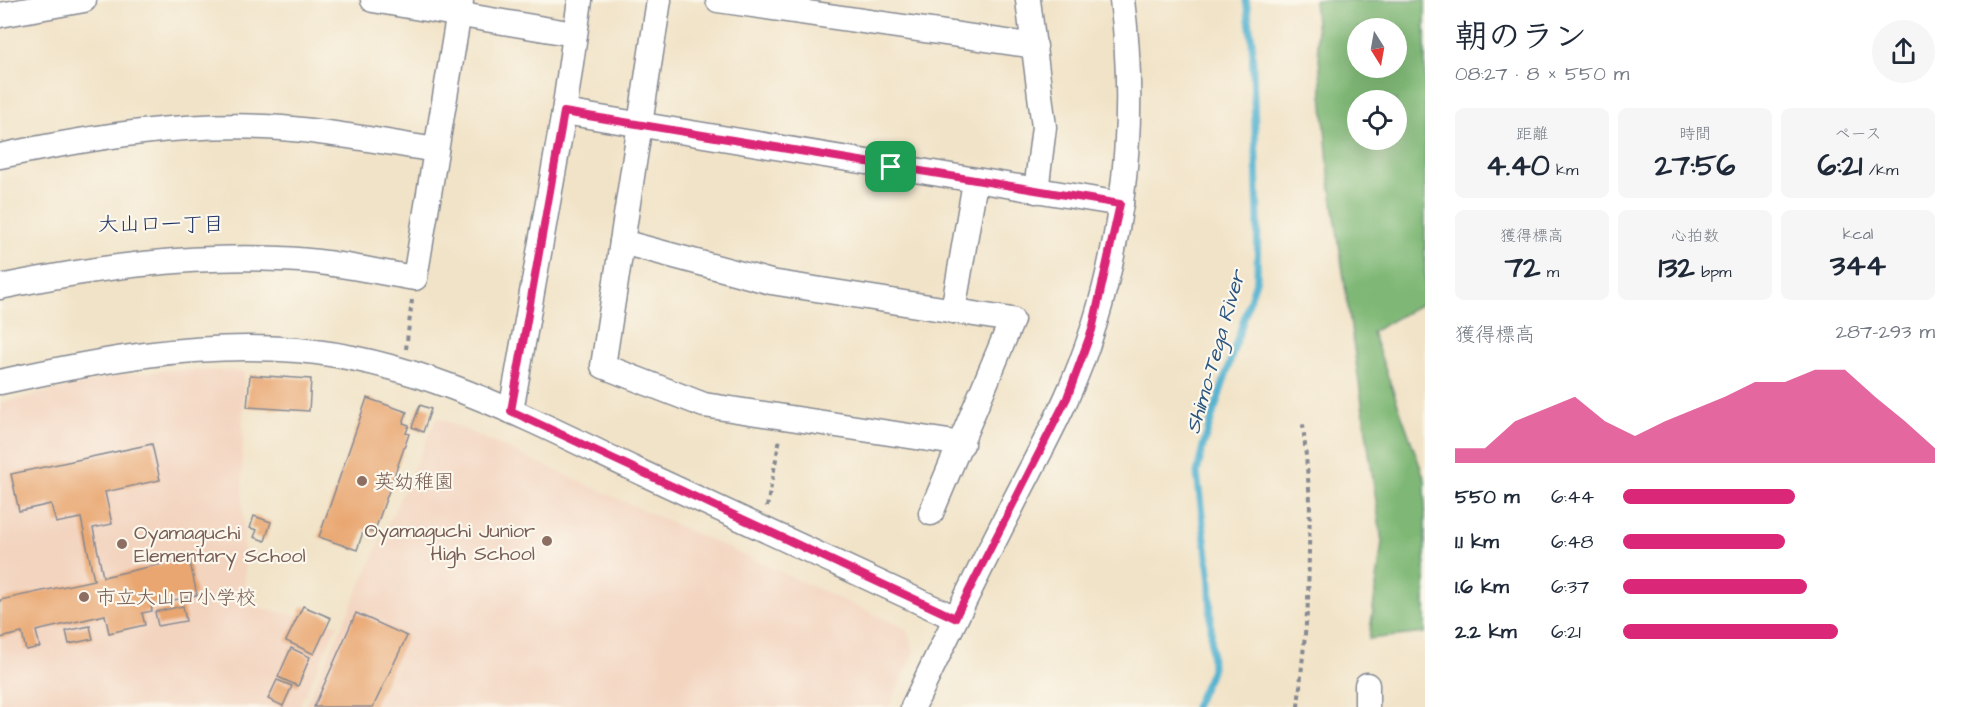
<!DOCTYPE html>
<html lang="ja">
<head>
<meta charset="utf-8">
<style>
	:root { --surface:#fff; --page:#f6f6f7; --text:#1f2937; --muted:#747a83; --accent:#db2777 }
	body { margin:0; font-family:"Architects Daughter","Klee One",sans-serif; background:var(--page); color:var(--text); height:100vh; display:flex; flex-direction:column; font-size:22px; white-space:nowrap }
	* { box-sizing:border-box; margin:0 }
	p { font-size:20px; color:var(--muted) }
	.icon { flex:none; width:33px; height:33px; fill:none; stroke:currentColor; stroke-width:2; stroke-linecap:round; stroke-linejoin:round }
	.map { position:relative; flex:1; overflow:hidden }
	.panel { display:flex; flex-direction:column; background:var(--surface); width:540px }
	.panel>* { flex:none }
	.needle { width:39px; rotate:169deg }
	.buttons { position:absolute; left:1347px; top:18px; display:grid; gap:12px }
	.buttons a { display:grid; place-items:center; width:60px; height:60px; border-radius:50%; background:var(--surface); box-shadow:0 6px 24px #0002; font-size:30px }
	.pin { position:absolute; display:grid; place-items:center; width:51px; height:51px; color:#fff; margin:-26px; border-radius:12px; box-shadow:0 3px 9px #0006 }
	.round { display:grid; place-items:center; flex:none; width:63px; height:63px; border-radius:32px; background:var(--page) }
	.summary { display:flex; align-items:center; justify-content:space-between; height:102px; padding:0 30px }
	h1 { font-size:33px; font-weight:800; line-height:45px }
	.metrics { display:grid; grid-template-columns:repeat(3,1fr); gap:9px; height:102px; padding:6px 30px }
	.metrics div { display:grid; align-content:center; border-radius:9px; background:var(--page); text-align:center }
	.metrics b { font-size:30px; font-weight:800 }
	.metrics small { font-size:16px; font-weight:400 }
	.metrics p { font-size:16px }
	.chart { height:168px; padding:12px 30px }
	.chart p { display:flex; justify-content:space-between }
	.chart svg { width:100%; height:108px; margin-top:6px; fill:var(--accent); opacity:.7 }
	ul { padding:0 30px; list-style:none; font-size:20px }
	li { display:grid; grid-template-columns:96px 72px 1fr; align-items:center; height:45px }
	li i { height:15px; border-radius:8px; background:var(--accent) }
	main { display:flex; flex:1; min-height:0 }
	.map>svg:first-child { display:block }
	.built { fill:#f3d4bf }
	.forest { fill:#7fb876; stroke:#4d746a; stroke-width:1.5; fill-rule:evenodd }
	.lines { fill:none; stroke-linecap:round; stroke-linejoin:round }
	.stream { stroke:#52b2d0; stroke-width:7 }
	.building { fill:#e9a66f }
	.minor-casing { stroke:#868992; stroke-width:27 }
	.path { stroke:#868992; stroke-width:4; stroke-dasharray:4.5 4.5; stroke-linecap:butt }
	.minor { stroke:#fff; stroke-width:24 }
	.route-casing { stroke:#fff; stroke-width:12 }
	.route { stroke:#db2777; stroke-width:8 }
	.education-dot { fill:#8d6e63; stroke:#fbf7ec; stroke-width:2 }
	.labels { text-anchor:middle; stroke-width:4.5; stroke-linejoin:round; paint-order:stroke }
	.education-label { font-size:20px; fill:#785e54; stroke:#fbf7ec; text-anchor:start }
	.neighbourhood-label { font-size:21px; fill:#1b2f5e; stroke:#fbf7ec }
	.water-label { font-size:21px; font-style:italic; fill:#2c5680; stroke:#fbf7ec }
</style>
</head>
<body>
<main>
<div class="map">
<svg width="1425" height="707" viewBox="0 0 1425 707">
	<rect width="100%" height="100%" fill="#fbf7ec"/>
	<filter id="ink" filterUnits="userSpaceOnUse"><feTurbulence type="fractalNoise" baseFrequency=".0167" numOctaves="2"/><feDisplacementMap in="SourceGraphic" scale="12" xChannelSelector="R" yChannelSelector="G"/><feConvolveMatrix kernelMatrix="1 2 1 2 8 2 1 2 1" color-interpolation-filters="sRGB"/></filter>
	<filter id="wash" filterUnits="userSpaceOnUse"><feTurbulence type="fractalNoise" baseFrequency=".008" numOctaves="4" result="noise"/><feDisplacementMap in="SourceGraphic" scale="24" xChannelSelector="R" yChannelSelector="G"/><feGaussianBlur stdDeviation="1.35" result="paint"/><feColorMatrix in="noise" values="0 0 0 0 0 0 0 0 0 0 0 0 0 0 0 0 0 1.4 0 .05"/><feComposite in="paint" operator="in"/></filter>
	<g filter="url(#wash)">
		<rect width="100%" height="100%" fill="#f1e3c7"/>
		<g class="built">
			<path d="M171,370L244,371L242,483L246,605L338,624L299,707H0V403L115,376Z"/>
			<path d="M437,417L907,629L914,653L889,707H305Z"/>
		</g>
		<path class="forest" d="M1314,0H1425V302L1372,332L1425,480V633L1369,639L1382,542L1329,175ZM1358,28H1396V68H1358ZM1358,100H1396V140H1358Z"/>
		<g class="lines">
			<path class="stream" d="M1195,707L1212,670L1210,581L1197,473L1203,446L1257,278L1258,219L1252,40L1246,0"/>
		</g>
		<g id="blocks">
			<g class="building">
				<path d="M250,375L311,379L309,411L247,407Z"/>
				<path d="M367,398L407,412L403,423L409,425L406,433L409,434L374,533L364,529L357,550L319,537Z"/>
				<path d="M420,405L431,409L423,432L412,427Z"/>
				<path d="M152,444L160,480L105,492L112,524L93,528L103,577L189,558L197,595L151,605L152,611L142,613L145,625L109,633L105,615L36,631L40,647L26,650L22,633L0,638V600L94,580L81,518L56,523L51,504L19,511L11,474Z"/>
				<path d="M254,516L271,522L265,541L254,537L257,530L250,528Z"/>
				<path d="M183,606L186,621L158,626L155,612Z"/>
				<path d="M303,606L331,618L314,654L286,641Z"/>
				<path d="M356,613L407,636L373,707H314Z"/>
				<path d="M90,626L93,639L69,644L66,631Z"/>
				<path d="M291,648L310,657L298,686L278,677Z"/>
				<path d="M277,680L292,686L283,706L268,699Z"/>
			</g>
		</g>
	</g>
	<g filter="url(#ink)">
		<use href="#blocks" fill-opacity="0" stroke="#868992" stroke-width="1.5"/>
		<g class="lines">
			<g class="minor-casing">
				<g id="minor">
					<path d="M373,0L574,34"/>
					<path d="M659,0L603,366L704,405L962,444"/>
					<path d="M718,0L1035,46"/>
					<path d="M1028,0L1044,127L1036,191"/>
					<path d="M0,15L84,0"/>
					<path d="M564,112L1121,204"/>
					<path d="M0,156C93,137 186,121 282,128C333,132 385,142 436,150"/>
					<path d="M622,242L771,282L1012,320L931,513"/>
					<path d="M0,287C93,268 185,255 280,259C325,260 371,271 415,278L461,0"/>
					<path d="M953,311L975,182"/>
					<path d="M0,382C101,360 193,342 297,350C418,360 529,419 636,470C743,519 849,569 955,618"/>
					<path d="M511,411L564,112L580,0"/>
					<path d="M913,707C945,640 977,574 1011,508C1029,472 1049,436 1066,399C1121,278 1139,130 1122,0"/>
					<path d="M1367,707V685"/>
				</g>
			</g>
			<g class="path">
				<path d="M406,349L412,300"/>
				<path d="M767,507L780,438"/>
				<path d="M1298,707L1308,603L1310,500L1303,424"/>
			</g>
			<use href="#minor" class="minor"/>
		</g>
	</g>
	<g class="lines" filter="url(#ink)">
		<g class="route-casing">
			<path id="route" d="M564,112L1120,204L1092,330L1067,398L955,618L511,411Z"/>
		</g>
		<use href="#route" class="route"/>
	</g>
	<g class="education-dot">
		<circle cx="362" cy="481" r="6"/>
		<circle cx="547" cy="541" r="6"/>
		<circle cx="122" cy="544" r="6"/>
		<circle cx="84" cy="597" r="6"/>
	</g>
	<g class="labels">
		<g class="education-label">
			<text x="374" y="488">英幼稚園</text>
			<text x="535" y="537" text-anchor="end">Oyamaguchi Junior<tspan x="535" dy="23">High School</tspan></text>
			<text x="134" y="539">Oyamaguchi<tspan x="134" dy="23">Elementary School</tspan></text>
			<text x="96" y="604">市立大山口小学校</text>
		</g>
		<g class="neighbourhood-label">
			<text x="161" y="231">大山口一丁目</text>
		</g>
		<g class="water-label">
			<text transform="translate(1215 352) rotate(-74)" y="7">Shimo-Tega River</text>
		</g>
	</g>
</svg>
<div class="buttons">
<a><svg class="needle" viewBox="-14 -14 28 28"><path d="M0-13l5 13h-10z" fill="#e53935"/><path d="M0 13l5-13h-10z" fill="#747a83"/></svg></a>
<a><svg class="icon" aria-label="locate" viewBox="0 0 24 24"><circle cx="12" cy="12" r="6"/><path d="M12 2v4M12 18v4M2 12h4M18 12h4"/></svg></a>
</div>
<div class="pin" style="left:891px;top:167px;background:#1e9e55"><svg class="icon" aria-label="arrive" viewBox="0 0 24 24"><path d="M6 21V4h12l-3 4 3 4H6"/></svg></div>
</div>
<section class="panel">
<div class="summary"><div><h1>朝のラン</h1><p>08:27 · 8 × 550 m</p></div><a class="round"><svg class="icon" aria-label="share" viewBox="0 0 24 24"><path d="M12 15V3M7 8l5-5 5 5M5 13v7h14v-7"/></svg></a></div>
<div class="metrics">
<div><p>距離</p><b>4.40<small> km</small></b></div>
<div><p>時間</p><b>27:56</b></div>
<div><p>ペース</p><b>6:21<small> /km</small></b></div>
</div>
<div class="metrics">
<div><p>獲得標高</p><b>72<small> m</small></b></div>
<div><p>心拍数</p><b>132<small> bpm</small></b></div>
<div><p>kcal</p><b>344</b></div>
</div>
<div class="chart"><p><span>獲得標高</span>287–293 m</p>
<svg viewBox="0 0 160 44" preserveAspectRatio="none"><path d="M0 44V38L10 38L20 27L30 22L40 17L50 27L60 33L70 27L80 22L90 17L100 11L110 11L120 6L130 6L140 17L150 27L160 38V44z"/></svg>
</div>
<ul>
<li><b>550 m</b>6:44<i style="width:55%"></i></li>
<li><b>1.1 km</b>6:48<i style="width:52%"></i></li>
<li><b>1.6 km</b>6:37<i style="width:59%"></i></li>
<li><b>2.2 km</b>6:21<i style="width:69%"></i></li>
</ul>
</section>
</main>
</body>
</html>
